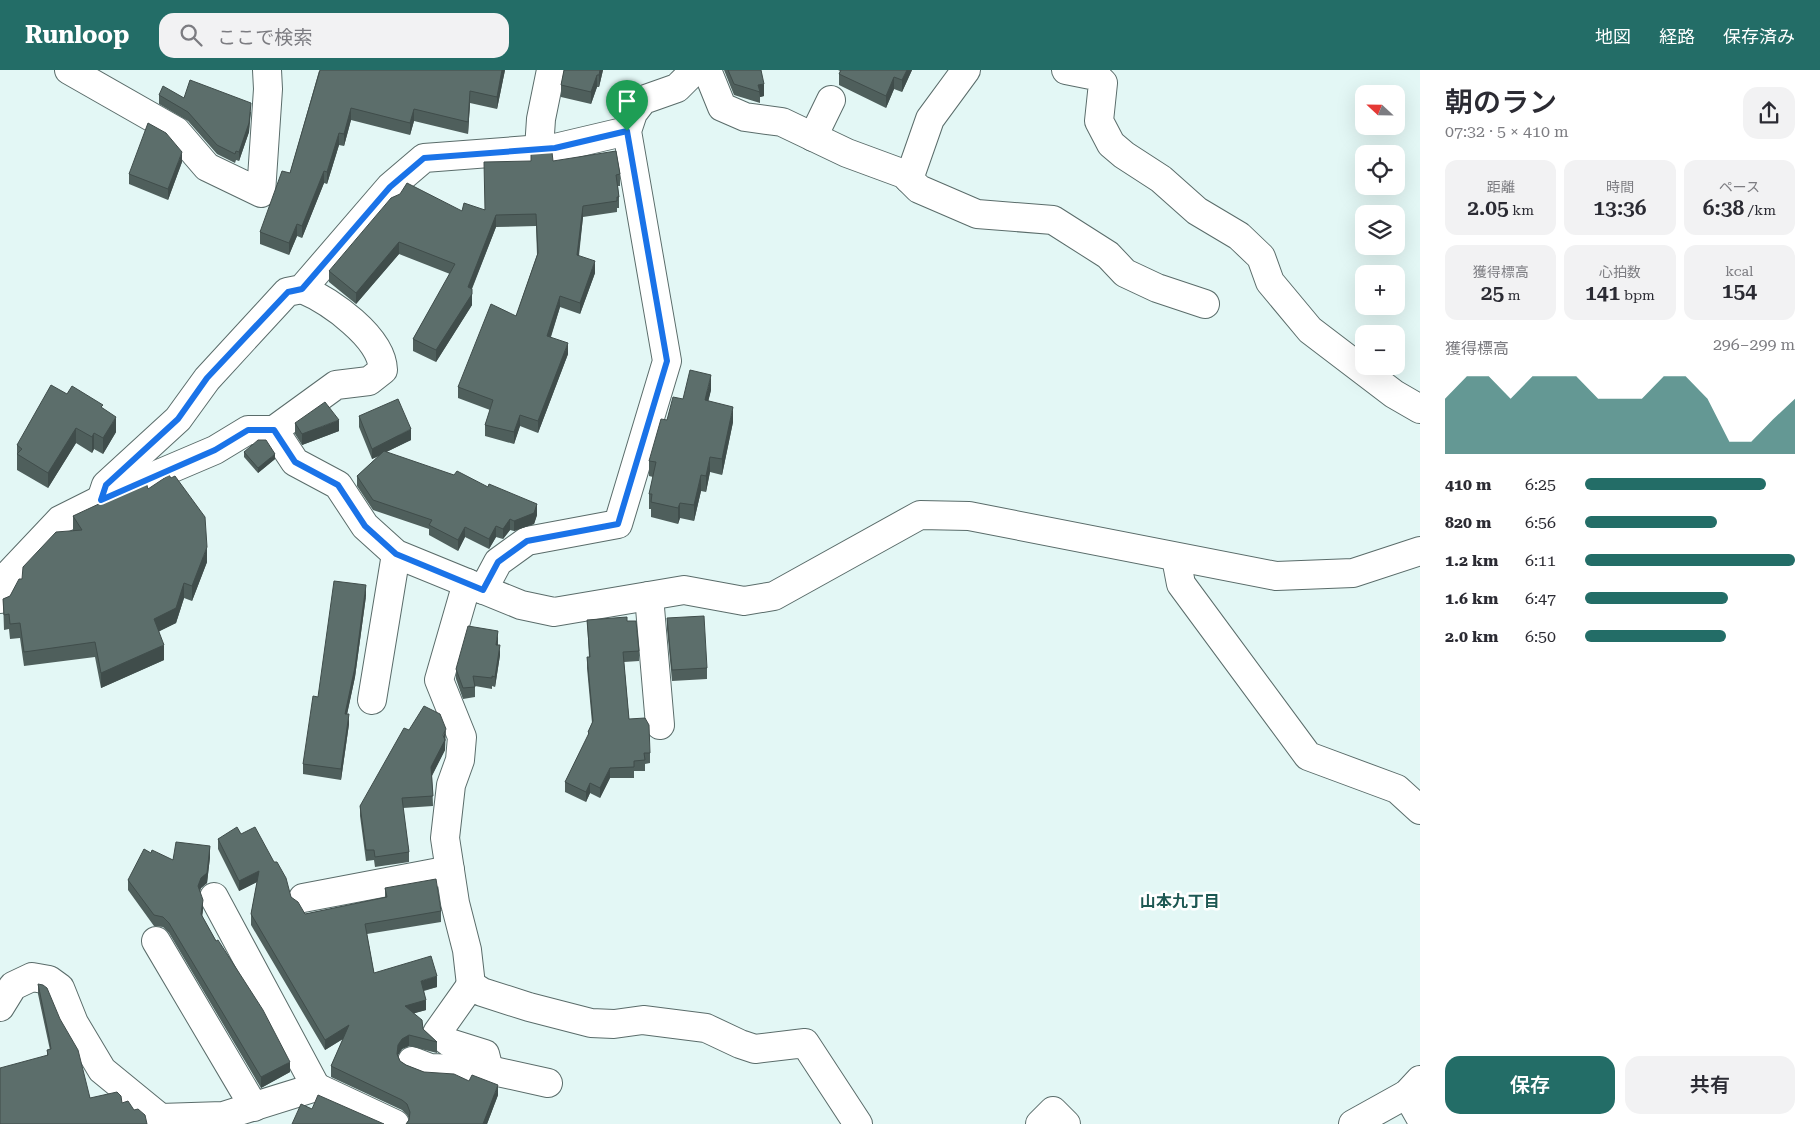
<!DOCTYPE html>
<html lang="ja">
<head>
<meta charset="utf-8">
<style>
	:root { --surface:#fff; --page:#f2f2f3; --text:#2b2b33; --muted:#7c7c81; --accent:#236d67 }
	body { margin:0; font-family:"Roboto Serif","Noto Sans JP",serif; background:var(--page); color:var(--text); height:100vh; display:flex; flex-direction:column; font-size:19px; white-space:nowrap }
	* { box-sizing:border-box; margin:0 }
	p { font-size:16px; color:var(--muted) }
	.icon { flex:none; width:28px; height:28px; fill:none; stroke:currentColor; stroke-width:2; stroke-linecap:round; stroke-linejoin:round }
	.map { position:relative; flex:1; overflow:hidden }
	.side { display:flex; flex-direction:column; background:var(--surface); width:400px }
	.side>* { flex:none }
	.needle { width:32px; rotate:292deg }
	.controls { position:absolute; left:1355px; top:15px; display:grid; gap:10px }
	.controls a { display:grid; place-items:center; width:50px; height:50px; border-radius:10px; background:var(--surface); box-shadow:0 5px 20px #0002; font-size:25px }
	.pin { position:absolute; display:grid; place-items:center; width:42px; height:42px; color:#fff; margin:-51px -21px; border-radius:50% 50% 50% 0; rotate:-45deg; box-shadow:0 0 5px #0007 }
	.pin .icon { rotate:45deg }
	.round { display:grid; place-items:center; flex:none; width:52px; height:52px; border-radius:15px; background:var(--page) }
	.summary { display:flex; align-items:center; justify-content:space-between; height:85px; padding:0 25px }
	h1 { font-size:28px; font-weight:600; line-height:38px }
	.figures { display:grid; grid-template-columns:repeat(3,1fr); gap:8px; height:85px; padding:5px 25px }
	.figures div { display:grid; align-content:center; border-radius:12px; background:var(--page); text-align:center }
	.figures b { font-size:21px; font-weight:600 }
	.figures small { font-size:14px; font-weight:400 }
	.figures p { font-size:14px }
	.chart { height:140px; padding:10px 25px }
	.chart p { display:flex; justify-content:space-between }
	.chart svg { width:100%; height:90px; margin-top:5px; fill:var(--accent); opacity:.7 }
	.action { display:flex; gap:10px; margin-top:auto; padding:10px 25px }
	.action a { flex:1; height:58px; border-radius:15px; background:var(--accent); color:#fff; font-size:20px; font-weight:600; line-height:58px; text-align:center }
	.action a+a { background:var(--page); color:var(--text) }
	ul { padding:0 25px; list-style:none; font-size:16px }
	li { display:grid; grid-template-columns:80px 60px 1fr; align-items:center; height:38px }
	li i { height:12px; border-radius:6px; background:var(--accent) }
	header { display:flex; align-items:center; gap:30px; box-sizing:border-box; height:70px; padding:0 25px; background:var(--accent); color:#fff }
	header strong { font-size:24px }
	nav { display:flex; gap:28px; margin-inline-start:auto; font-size:18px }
	.search { width:350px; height:45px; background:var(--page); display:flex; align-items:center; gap:12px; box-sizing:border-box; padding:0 18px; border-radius:15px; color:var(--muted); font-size:19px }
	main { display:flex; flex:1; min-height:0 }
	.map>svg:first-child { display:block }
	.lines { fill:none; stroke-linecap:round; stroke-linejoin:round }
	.minor-casing { stroke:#5a6c6a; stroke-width:30 }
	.minor { stroke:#fff; stroke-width:28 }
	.wall { fill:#4f5f5c }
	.shaded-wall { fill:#404d4b }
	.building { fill:#5c6e6b; stroke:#404d4b }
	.route-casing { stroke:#fff; stroke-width:10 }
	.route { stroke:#1a73e8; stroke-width:6 }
	.labels { text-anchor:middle; stroke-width:5; stroke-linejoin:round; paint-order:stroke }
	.neighbourhood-label { font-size:16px; font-weight:bold; fill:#1e5853; stroke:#fff }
</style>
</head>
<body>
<header>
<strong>Runloop</strong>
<div class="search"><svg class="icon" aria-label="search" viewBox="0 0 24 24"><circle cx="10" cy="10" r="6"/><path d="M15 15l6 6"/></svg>ここで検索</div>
<nav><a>地図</a><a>経路</a><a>保存済み</a></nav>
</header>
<main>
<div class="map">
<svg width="1420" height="1054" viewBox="0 0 1420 1054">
	<rect width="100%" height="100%" fill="#e3f7f5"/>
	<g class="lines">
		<g class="minor-casing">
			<g id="minor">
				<path d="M69,0L176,61L207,97L261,123L268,19L267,0"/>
				<path d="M707,0L722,37L745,47L782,52L847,83L904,104L919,119L977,144L1053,150L1108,185L1125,203L1157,218L1205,234"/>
				<path d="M1066,0L1096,6L1103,13L1099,51L1111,74L1124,85L1161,109L1197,141L1239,166L1261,187L1270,212L1310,260L1394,324L1420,339"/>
				<path d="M813,67L831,30"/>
				<path d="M539,79L541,49L551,0"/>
				<path d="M909,109L930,49L966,0"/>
				<path d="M274,360L295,392L338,415L365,456L396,484L521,535L554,542L684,520L744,531L774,526L920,445L969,446L1276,506L1353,503L1420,481"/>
				<path d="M101,430L106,415L178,349L207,309L287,222L302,219L390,117L424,88L555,78L627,61"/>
				<path d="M1176,488L1181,514L1308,686L1397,719L1420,740"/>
				<path d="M467,513L439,610L462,667L460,690L451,715L445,768L455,833L467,880L471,915L482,922L529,937L591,953L614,954L643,950L706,958L740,974L755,979L805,973L858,1054"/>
				<path d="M483,520L498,492L527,471L618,454L667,291L627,61L633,43L643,30L677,18L695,0"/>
				<path d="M649,526L660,655"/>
				<path d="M0,529L10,503L60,450L114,423L215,380L248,360H274L336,315L369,311L383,300C382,267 330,231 302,219"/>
				<path d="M372,630L396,484"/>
				<path d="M214,827L316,1017"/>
				<path d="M303,828L450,800"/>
				<path d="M156,871L254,1037"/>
				<path d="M471,915L437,963L450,973L485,984L489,1000"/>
				<path d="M0,937L13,916L32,907L49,910L60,918L74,953L102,1000L168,1054"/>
				<path d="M412,991L430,998L489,1000L548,1013"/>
				<path d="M1407,1024L1420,1047"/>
				<path d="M160,1048L223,1046L316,1017L395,1054"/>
				<path d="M1040,1054L1053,1041L1066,1054"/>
				<path d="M1353,1054L1407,1024L1420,1010"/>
			</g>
		</g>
		<use href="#minor" class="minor"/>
	</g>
	<g class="wall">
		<path d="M505,0L497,39L470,33L468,64L414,51L410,65L351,50L344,76L339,75L327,114L324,113L302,168L297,166L289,185L260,174V162L290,103L319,1Z"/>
		<path d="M564,0H603L599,17H597L591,34L561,27V15Z"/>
		<path d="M724,0H761L764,26L760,27V33L734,25Z"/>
		<path d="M838,0H912L902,22L894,19L886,38L839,15V4L840,1Z"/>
		<path d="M159,25L184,28L251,42L249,62L239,91L236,90L235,93L217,84L188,51L159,34Z"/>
		<path d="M531,84L553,91L620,104V116H618L619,127V138H617V142L583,147L579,186L595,203L580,244L560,237L551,267L568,284L538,363L520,356L514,374L485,366V355L490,340L458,328V317L516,246L537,185L536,156L496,157L472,219V235L436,292L413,281V269L450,204L399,184L356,234L329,212V201L462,141L484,140L531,91Z"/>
		<path d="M182,92L168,130L129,114V104Z"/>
		<path d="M711,320L708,331L733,352L722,405L710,402L706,422L701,421L694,451L680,448L678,454L651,447V439H649V424L653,407L649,406V391L667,350L683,329Z"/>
		<path d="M67,324L103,339L116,362L103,384L94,379L92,383L76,373L48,418L17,400V375Z"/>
		<path d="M359,346L411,370L386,382L537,445L534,454L514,461L510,460L503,469L496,467L489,479L465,467L458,481L429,465V459L373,440L357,416V406L379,386L372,389L359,357Z"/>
		<path d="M295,353L339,361L302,375L295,364Z"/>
		<path d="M244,382L275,389L258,403L244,387Z"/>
		<path d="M148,419L207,492L192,531L184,528L176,553L159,561L164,590L101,618L95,587L24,596L20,568L10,569L9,559L4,560L3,529L10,526L22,509L73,461V446Z"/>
		<path d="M366,526L355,607L347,644L349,654L341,710L303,704V694L318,627Z"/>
		<path d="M667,548L707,598V609L672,611L667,559Z"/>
		<path d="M587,550L627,551L639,581V591L624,592L629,649L650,683V693L645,694V701H634V708H610L600,728L590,723L586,732L565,722V712L588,666V662L592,653L587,598V587H589Z"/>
		<path d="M498,571V575L500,585L495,617L492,616V619L475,616V627L463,629L456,609V599Z"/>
		<path d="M446,669L445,671V680L432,706L433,736L403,738L409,782V792L375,797L374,790L366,791L360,746V736Z"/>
		<path d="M241,764L291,827L305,844L385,828V818L441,841V852L367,864L374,903L437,917L424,921L426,940L414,943L423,959L437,972V983L409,976L402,979L398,985L400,991L406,995L424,1002L498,1025L487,1054H406L409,1049L407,1045L402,1040L331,1007V996L343,969L325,980L251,855V844L257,812L239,821L218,779V769Z"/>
		<path d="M151,783L173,790L210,787L207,813L201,818L200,821L203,840L202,846L290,1002L261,1018L169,863L163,857L154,856L128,820V810Z"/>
		<path d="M38,914L90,1028L122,1033L134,1040L0,1054L47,986V980H50L38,924Z"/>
	</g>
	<g class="shaded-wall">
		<path d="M502,0H505L497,39V27Z"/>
		<path d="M600,0H603L599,17V5Z"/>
		<path d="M907,0H912L902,22V10Z"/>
		<path d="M597,5V17L591,34V22Z"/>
		<path d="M894,7V19L886,38V26Z"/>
		<path d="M764,14V26L760,27L758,15Z"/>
		<path d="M470,21V33L468,64V52Z"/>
		<path d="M251,33L249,62L239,91V82Z"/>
		<path d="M351,38V50L344,76V64Z"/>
		<path d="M414,39V51L410,65V53Z"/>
		<path d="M339,63V75L327,114V102Z"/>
		<path d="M182,82V92L168,130V119Z"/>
		<path d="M324,101V113L302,168V156Z"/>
		<path d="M583,136V147L577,197V185Z"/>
		<path d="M496,145V157L468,228V217Z"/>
		<path d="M297,154V166L289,185V173Z"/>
		<path d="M399,172V184L356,234V223Z"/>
		<path d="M595,191V203L580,244V233Z"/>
		<path d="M472,219V235L436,292V280Z"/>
		<path d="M560,226V237L547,278V266Z"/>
		<path d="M568,273V284L538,363V351Z"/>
		<path d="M711,305V320L705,345V330Z"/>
		<path d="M733,337V352L722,405V389Z"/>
		<path d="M520,345V356L514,374V362Z"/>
		<path d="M116,347V362L103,384V368Z"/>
		<path d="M339,350V361L302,375V364Z"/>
		<path d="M76,358V373L48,418V403Z"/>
		<path d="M411,359V370L372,389V379Z"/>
		<path d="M94,363V379L92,383V367Z"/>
		<path d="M275,384V389L258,403V398Z"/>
		<path d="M710,387V402L706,422V406Z"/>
		<path d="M701,405V421L694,451V435Z"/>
		<path d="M680,433V448L678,454V438Z"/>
		<path d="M537,434V445L534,454L514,461V451Z"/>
		<path d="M510,449V460L503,469V459Z"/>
		<path d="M496,456V467L489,479V469Z"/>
		<path d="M465,457V467L458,481V470Z"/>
		<path d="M207,477V492L192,531V516Z"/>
		<path d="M184,513V528L176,553L154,564V549Z"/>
		<path d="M366,515V526L355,607L345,654V644Z"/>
		<path d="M498,561V571L496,585V575Z"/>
		<path d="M164,575V590L101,618V603Z"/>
		<path d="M500,575V585L495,617V607Z"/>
		<path d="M349,644V654L341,710V699Z"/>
		<path d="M446,659L445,680L431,707V697Z"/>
		<path d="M610,698V708L600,728V718Z"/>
		<path d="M590,713V723L586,732V722Z"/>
		<path d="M210,776V787L207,813L201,818L198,826V816Z"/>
		<path d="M259,801V811L239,821V811Z"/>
		<path d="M203,830V840L201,855V844Z"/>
		<path d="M437,906V917L421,921V911Z"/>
		<path d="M426,930V940L405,946V936Z"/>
		<path d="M349,955V965L325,980V970Z"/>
		<path d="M409,965V976L402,979L398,985L397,984L398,975L402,969Z"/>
		<path d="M290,992V1002L261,1018V1007Z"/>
		<path d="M498,1015V1025L487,1054H483Z"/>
	</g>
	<g class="building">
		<path d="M320,0H502L497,27L470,21L468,52L414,39L410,53L351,38L344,64L339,63L327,102L324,101L302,156L297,154L289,173L260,162L282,101L290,103Z"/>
		<path d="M564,0H600L599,5H597L591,22L561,15Z"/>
		<path d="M728,0H761L764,14L758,15L760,22L734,14Z"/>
		<path d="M841,0H907L902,10L894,7L886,26L839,4Z"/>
		<path d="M190,10L251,33L249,53L239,82L236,81L235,84L217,75L188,42L159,25L163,16L184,28Z"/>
		<path d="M148,53L166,63L182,82L168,119L129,104Z"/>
		<path d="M616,81L620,104L616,105L619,127H617V131L583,136L577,185L595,191L580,233L560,226L547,266L568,273L538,351L520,345L514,362L485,355L493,330L458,317L491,234L516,246L538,183L536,144L496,145L468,217L472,219V224L436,280L413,269L455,194L399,172L356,223L329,201L391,128L400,124L407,113L462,141L464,133L485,140L484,92L531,91V84L552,82L553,91Z"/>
		<path d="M690,300L711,305L705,330L733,337L722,389L710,387L706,406L701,405L694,435L680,433L678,438L651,432L652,424H649L656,392L649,391L661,349L667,350L673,327L683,329Z"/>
		<path d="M51,315L67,324L72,316L103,335L101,337L116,347L103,368L94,363L92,367L76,358L48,403L17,384L22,379L17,375Z"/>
		<path d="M398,329L411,359L372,379L359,346Z"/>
		<path d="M325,332L339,350L302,364L295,353Z"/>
		<path d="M258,370H266L275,384L258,398L244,382Z"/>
		<path d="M384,381L454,405L457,401L488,417L489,414L537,434L534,443L514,451L510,449L503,459L496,456L489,469L465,457L458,470L429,455L432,450L373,430L357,406Z"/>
		<path d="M169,405L171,408L175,406L205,447L207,477L192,516L184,513L176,538L154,549L164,575L101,603L95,572L24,582L20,553L10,554L9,544L4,545L3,529L10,526L19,509H22L23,497L56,462L82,460L73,446L146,412L148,419Z"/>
		<path d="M334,511L366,515L355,597L345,644H349L341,699L303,694L313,626L318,627Z"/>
		<path d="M704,546L707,598L672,600L667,548Z"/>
		<path d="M627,547V551H636L639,581L623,582L629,649L645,648L649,655L650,683H644L645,690L634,691V697L610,698L600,718L590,713L586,722L565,712L589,663L588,662L593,651L587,587H590L587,550Z"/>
		<path d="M468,556L498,561L496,575H500L495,607L492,606V608L473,606L475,617L463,618L456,599Z"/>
		<path d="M424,636L440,644L446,659L443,665L445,670L431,697L433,726L402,728L409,782L375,787L374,780H366L360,736L404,658L409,660Z"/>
		<path d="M237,757L241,764L255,757L274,792H277L286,808L291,827L298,832L305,844L387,827L385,818L436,809L441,841L365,854L374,903L431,886L437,906L421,911L426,930L405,936L422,950L423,959L437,972L409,965L402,969L398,975L397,984L400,991L406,995L424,1002L454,1004L469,1011L472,1005L498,1015L483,1054H406L409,1050L410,1042L407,1034L402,1030L331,996L349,955L325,970L251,844L259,801L239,811L218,769Z"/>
		<path d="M176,772L210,776L207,803L201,808L198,816L203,830L201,844L216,871L218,870L263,940L290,992L261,1007L169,853L163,847L154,845L128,810L144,779L151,783L152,780L173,790Z"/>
		<path d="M38,914L43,915L47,918L60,949L78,980L90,1028L117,1022L121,1026L122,1033L128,1031L134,1040L138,1039L145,1045L147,1054H0V998L48,985L47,980L51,979L49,967Z"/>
		<path d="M318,1025L384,1054H292L301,1034L312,1039Z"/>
	</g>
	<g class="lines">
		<g class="route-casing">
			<path id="route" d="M627,61L667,291L618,454L527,471L498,492L483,520L396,484L365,456L338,415L295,392L274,360H248L215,380L101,430L106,415L178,349L207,308L288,222L302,219L390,117L424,88L555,78Z"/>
		</g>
		<use href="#route" class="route"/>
	</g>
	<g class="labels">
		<g class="neighbourhood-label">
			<text x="1180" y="837">山本九丁目</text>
		</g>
	</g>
</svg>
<div class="controls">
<a><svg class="needle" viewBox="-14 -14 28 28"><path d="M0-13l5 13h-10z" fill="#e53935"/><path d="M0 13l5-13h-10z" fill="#7c7c81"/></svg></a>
<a><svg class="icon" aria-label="locate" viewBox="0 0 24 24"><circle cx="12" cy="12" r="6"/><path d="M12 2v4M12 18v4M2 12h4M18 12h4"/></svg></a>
<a><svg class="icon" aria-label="layers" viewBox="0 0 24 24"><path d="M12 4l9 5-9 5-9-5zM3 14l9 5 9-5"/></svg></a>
<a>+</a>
<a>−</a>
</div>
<div class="pin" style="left:627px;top:61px;background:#1e9e55"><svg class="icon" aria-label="arrive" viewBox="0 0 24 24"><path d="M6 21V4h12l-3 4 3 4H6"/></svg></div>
</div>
<section class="side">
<div class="summary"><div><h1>朝のラン</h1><p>07:32 · 5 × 410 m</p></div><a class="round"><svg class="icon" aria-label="share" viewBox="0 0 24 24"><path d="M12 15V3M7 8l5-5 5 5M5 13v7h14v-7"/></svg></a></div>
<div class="figures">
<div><p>距離</p><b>2.05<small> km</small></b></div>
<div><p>時間</p><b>13:36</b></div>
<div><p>ペース</p><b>6:38<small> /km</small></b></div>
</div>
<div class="figures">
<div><p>獲得標高</p><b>25<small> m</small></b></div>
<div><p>心拍数</p><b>141<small> bpm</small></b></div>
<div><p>kcal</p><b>154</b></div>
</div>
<div class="chart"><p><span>獲得標高</span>296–299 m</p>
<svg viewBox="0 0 160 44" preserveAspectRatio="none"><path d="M0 44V17L10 6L20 6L30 17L40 6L50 6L60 6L70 17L80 17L90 17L100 6L110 6L120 17L130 38L140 38L150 27L160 17V44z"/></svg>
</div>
<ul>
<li><b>410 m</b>6:25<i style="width:86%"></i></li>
<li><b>820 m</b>6:56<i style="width:63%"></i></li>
<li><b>1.2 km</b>6:11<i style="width:100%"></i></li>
<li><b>1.6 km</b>6:47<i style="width:68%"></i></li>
<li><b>2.0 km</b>6:50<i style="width:67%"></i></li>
</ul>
<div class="action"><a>保存</a><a>共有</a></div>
</section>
</main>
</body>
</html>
